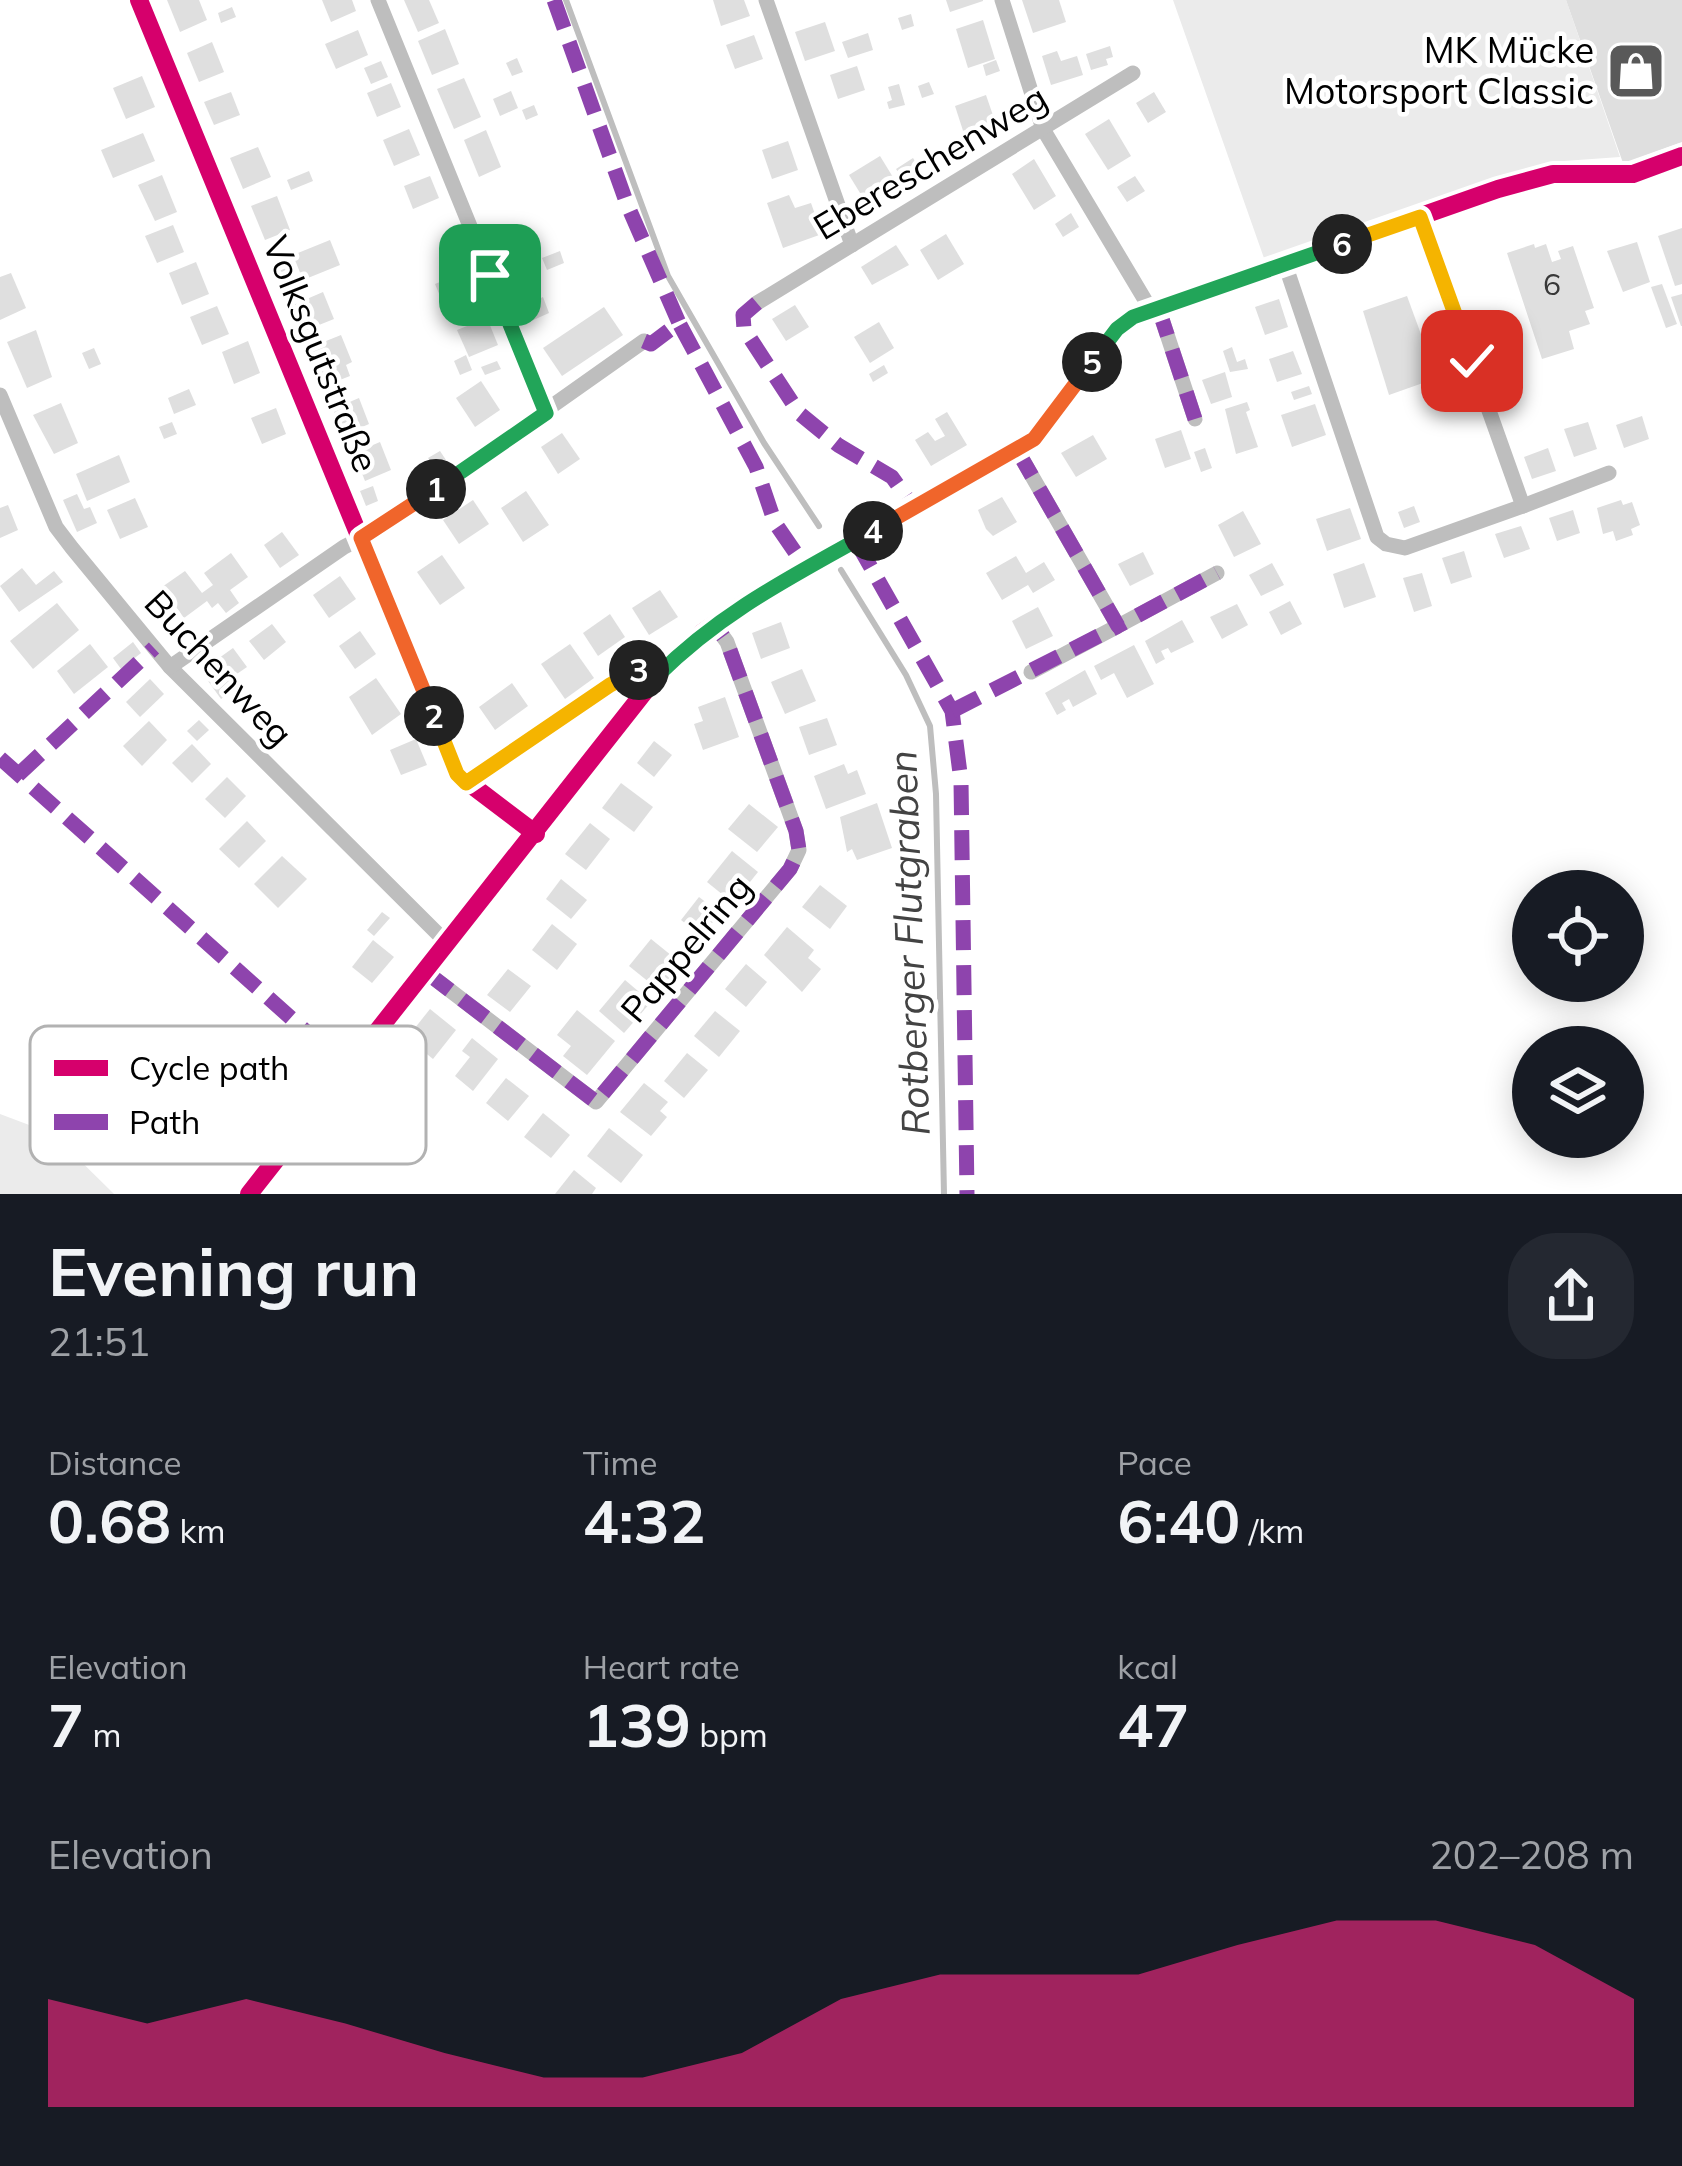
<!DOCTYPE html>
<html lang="en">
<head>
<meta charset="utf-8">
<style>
	:root { --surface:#171b24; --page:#242831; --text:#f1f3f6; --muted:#9ea1a6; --accent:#db2777 }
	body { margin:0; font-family:Mulish,sans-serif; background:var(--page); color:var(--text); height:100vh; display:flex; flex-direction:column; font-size:45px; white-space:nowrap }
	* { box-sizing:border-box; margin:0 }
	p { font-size:39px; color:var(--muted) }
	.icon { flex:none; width:66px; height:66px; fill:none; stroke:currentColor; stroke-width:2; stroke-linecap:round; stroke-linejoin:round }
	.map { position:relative; height:1194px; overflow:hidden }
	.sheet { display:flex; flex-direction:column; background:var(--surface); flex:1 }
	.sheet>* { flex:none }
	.controls { position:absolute; left:1512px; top:870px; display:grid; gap:24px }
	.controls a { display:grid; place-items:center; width:132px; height:132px; border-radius:50%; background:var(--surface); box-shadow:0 6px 30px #0003; font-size:60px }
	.pin { position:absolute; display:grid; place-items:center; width:102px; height:102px; color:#fff; margin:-51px; border-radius:24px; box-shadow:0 6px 18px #0006 }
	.km { position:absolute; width:60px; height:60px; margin:-30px; border-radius:50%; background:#222; color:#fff; font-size:33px; line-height:60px; text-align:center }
	.round { display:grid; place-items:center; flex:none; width:126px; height:126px; border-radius:48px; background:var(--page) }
	.headline { display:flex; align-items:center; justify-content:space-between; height:204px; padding:0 48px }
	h1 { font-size:66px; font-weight:700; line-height:90px }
	.metrics { display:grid; grid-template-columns:repeat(3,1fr); gap:18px; height:204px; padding:12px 48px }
	.metrics div { display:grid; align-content:center }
	.metrics b { font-size:60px; font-weight:700 }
	.metrics small { font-size:33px; font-weight:400 }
	.metrics p { font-size:33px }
	.chart { height:336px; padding:24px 48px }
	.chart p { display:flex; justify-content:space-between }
	.chart svg { width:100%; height:216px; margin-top:12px; fill:var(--accent); opacity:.7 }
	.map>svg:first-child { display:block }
	.green { fill:#ebebeb }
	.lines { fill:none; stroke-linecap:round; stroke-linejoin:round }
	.stream { stroke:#bebebe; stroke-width:6 }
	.building { fill:#dfdfdf }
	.street { stroke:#bebebe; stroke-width:15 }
	.quiet { stroke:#8e44ad; stroke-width:15; stroke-dasharray:30 15; stroke-linecap:butt }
	.cycleway-casing { stroke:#fff; stroke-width:26 }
	.cycleway { stroke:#d6006c; stroke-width:18 }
	.split-1-casing { stroke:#fff; stroke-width:24 }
	.split-2-casing { stroke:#fff; stroke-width:24 }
	.split-3-casing { stroke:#fff; stroke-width:24 }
	.split-4-casing { stroke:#fff; stroke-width:24 }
	.split-5-casing { stroke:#fff; stroke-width:24 }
	.split-6-casing { stroke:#fff; stroke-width:24 }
	.split-7-casing { stroke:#fff; stroke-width:24 }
	.split-1 { stroke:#22a559; stroke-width:15 }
	.split-2 { stroke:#f0652b; stroke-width:15 }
	.split-3 { stroke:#f5b400; stroke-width:15 }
	.split-4 { stroke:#22a559; stroke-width:15 }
	.split-5 { stroke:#f0652b; stroke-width:15 }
	.split-6 { stroke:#22a559; stroke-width:15 }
	.split-7 { stroke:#f5b400; stroke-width:15 }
	.labels { text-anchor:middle; stroke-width:9; stroke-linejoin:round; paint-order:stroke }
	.number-label { font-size:30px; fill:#383838 }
	.poi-label { font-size:36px; fill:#000; stroke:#fff; text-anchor:end }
	.street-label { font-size:36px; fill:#000; stroke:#fff }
	.water-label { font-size:39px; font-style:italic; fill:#434343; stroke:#fff }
	.key { fill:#fff; stroke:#b2b2b2; stroke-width:3 }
	.key-label { font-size:33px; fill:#000 }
</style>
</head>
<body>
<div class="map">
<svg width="1682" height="1194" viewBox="0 0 1682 1194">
	<rect width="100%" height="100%" fill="#fff"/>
	<g class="green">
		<path d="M1173,0H1566L1620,157L1550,162L1265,261Z"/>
		<path d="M0,1114L53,1134L114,1194H0Z"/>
	</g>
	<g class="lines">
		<g class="stream">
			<path d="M566,0L668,276L764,443L819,526"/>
			<path d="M841,570L906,675L930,726L936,794L944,1194"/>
		</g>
	</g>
	<g class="building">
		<path d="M167,0H199L207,20L180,32Z"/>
		<path d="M322,0H352L356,11L331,22Z"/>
		<path d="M404,0H429L439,23L418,32Z"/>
		<path d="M713,0H744L750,16L721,26Z"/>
		<path d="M946,0H983V1L950,12Z"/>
		<path d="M1022,0H1059L1066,22L1033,33Z"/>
		<path d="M1566,0H1682V142L1623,163Z"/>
		<path d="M232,7L236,17L221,23L218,13Z"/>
		<path d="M911,14L914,26L902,30L898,18Z"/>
		<path d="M983,20L995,59L968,68L956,29Z"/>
		<path d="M825,22L835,51L805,61L795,32Z"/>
		<path d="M445,29L459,64L432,75L418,41Z"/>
		<path d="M358,30L368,55L336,69L325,44Z"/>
		<path d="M868,33L873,50L848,58L842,42Z"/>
		<path d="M754,35L763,59L735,69L726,45Z"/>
		<path d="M212,42L224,72L199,82L187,53Z"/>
		<path d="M1110,46L1113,57L1106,59L1108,65L1091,70L1086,54Z"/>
		<path d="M1057,51L1061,61L1077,56L1083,75L1051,85L1042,56Z"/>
		<path d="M517,58L523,72L512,76L506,63Z"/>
		<path d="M996,60L1000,71L986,76L983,65Z"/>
		<path d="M381,61L388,77L371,84L364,68Z"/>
		<path d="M857,66L865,90L838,99L830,75Z"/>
		<path d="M142,76L155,107L126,119L113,88Z"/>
		<path d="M464,78L481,117L454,129L437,89Z"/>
		<path d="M929,82L934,94L922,98L918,86Z"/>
		<path d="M391,83L401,107L377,117L367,93Z"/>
		<path d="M899,84L905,105L889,109L887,102L892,100L888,87Z"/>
		<path d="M511,91L518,108L500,116L493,99Z"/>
		<path d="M231,92L240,115L214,125L204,102Z"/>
		<path d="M1154,92L1166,112L1148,123L1136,103Z"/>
		<path d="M986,95L998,130L966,140L955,106Z"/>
		<path d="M534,105L538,115L526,120L522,110Z"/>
		<path d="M1109,119L1131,156L1108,170L1085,134Z"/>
		<path d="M409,129L420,155L394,166L383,140Z"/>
		<path d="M486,130L501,167L479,177L464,140Z"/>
		<path d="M143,133L155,161L113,178L101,150Z"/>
		<path d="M788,141L798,170L772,179L762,150Z"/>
		<path d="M258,147L271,177L243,189L230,158Z"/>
		<path d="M880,156L899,187L868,206L849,175Z"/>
		<path d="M913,158L922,172L905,182L896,169Z"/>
		<path d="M1034,159L1056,196L1034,210L1012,174Z"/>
		<path d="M309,171L313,181L291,190L287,180Z"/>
		<path d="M162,175L177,212L155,221L138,185Z"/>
		<path d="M430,176L439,198L413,209L404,186Z"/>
		<path d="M1135,176L1145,191L1127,202L1117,187Z"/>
		<path d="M789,195L795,208L811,203L822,234L783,248L767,203Z"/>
		<path d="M277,196L290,230L265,240L251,206Z"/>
		<path d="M1071,213L1079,227L1063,237L1055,224Z"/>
		<path d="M173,225L184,252L157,263L145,236Z"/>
		<path d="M1682,228V284L1675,286L1658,236Z"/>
		<path d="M946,234L964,264L938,280L920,250Z"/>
		<path d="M330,240L340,265L303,280L293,255Z"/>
		<path d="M1637,242L1650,282L1623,292L1607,251Z"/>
		<path d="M1534,244L1535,248L1546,244L1552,262L1561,259L1558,251L1573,246L1594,308L1585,311L1590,324L1569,331L1574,349L1542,359L1507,253Z"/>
		<path d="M896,245L909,265L872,285L861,267Z"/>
		<path d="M560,251L564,263L547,270L542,258Z"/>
		<path d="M196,262L209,294L182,305L169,273Z"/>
		<path d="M289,267L295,282L283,287L276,272Z"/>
		<path d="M464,272L474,296L445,308L435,284Z"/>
		<path d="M11,273L26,308L0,320V277Z"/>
		<path d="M1662,284L1677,324L1666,328L1651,287Z"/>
		<path d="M323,292L334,319L304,331L293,305Z"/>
		<path d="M1682,294V326H1681L1671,297Z"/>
		<path d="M1407,296L1437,378L1389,395L1363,311Z"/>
		<path d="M543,297L549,313L529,322L523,306Z"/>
		<path d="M1279,299L1288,327L1265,335L1255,307Z"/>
		<path d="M795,305L809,327L786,341L772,319Z"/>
		<path d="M217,306L229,334L202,345L190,317Z"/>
		<path d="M604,307L623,335L562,376L543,348Z"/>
		<path d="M487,318L498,345L469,357L457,330Z"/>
		<path d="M879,322L894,348L870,363L854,337Z"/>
		<path d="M36,330L52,377L27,388L7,342Z"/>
		<path d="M341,335L352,362L346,365L350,376L327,385L311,347Z"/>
		<path d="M248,341L260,373L234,384L222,352Z"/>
		<path d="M1232,347L1237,362L1245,359L1248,369L1230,372L1223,351Z"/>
		<path d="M94,348L101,364L89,369L82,353Z"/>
		<path d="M1293,351L1302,374L1277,382L1269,359Z"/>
		<path d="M466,355L472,370L460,375L454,361Z"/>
		<path d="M497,361L501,369L485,375L481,367Z"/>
		<path d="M884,365L888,373L873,382L869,374Z"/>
		<path d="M1225,372L1232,397L1211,404L1202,380Z"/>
		<path d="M481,381L500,410L475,427L456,398Z"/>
		<path d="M1309,386L1312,394L1294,400L1291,392Z"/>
		<path d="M189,389L196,405L174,414L168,398Z"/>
		<path d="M359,398L369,424L344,435L333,409Z"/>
		<path d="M1247,402L1250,410L1246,412L1258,447L1236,454L1225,409Z"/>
		<path d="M61,403L78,443L54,454L33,415Z"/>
		<path d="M1315,404L1326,435L1292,447L1281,415Z"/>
		<path d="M276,408L286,434L262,444L251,418Z"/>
		<path d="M947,412L967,445L931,466L915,440L928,432L935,441L945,436L935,419Z"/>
		<path d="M1642,416L1649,439L1624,448L1616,425Z"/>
		<path d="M172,422L177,434L164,439L159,427Z"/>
		<path d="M1588,422L1597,449L1574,457L1564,429Z"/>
		<path d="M1181,430L1191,459L1165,468L1155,439Z"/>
		<path d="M562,433L580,459L558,474L541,447Z"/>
		<path d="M1093,435L1107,459L1076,477L1061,453Z"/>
		<path d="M380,442L391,470L365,481L354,453Z"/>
		<path d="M1205,448L1212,468L1201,472L1194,452Z"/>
		<path d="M1548,448L1556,471L1532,479L1524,457Z"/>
		<path d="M440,451L446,460L434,468L428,458Z"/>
		<path d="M119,455L130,482L87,501L76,474Z"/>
		<path d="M373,486L378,501L366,506L360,491Z"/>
		<path d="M526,491L549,525L523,542L501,508Z"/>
		<path d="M77,494L84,509L90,507L97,523L77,532L63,500Z"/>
		<path d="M1002,497L1017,522L993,536L986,529L978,510Z"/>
		<path d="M135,498L148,527L120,539L107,510Z"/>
		<path d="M473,500L489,524L459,544L443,520Z"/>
		<path d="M1621,500L1623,505L1632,502L1640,525L1631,529L1633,535L1616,541L1613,531L1603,534L1597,508Z"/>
		<path d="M8,505L18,530L0,538V508Z"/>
		<path d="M1414,506L1420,522L1404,528L1398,512Z"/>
		<path d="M1350,508L1361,539L1327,551L1316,519Z"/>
		<path d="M1573,510L1580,533L1557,541L1549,518Z"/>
		<path d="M1243,511L1261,544L1234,557L1218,525Z"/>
		<path d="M1521,526L1530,549L1504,558L1495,534Z"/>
		<path d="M282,532L299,555L280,568L264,545Z"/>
		<path d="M1464,551L1472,577L1451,584L1442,558Z"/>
		<path d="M1143,552L1154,574L1130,586L1118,564Z"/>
		<path d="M231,553L248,577L230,590L239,603L226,613L218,603L212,608L207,601L184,618L162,587L185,571L202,593L213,585L204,573Z"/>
		<path d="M442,555L465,588L440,605L417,572Z"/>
		<path d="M1016,556L1026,573L1044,562L1055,580L1033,593L1028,585L1002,600L986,573Z"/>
		<path d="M1272,563L1284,585L1261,596L1249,575Z"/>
		<path d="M1364,563L1376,597L1344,608L1333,574Z"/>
		<path d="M22,568L36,585L54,571L63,582L19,612L0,586Z"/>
		<path d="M1422,573L1432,606L1414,612L1403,578Z"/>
		<path d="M340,576L356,599L329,618L313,595Z"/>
		<path d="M660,590L678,617L649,635L632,608Z"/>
		<path d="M1290,601L1302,624L1281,635L1269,612Z"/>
		<path d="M57,603L79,630L33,669L10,641Z"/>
		<path d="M1237,604L1248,625L1222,639L1210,617Z"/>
		<path d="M1038,607L1053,636L1026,649L1012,621Z"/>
		<path d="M610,614L625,637L598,656L583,633Z"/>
		<path d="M1182,620L1194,642L1171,653L1168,648L1161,651L1165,659L1156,664L1145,641Z"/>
		<path d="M781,622L790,648L761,659L752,633Z"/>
		<path d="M272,624L286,642L264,660L249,641Z"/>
		<path d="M360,631L376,654L355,669L339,646Z"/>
		<path d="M133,642L141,653L121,669L113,658Z"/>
		<path d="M90,644L108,667L74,694L57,671Z"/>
		<path d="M570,644L594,678L565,699L541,664Z"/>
		<path d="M1134,645L1154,684L1127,698L1114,673L1101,680L1094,666Z"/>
		<path d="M233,648L247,667L231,678L238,687L221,699L201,671Z"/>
		<path d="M802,669L816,701L785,714L771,682Z"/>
		<path d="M1085,670L1097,694L1073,707L1069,699L1062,703L1066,710L1057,715L1045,693Z"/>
		<path d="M376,678L401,714L372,735L349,697Z"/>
		<path d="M150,679L164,694L140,717L126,702Z"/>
		<path d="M512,683L528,706L495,730L479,707Z"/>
		<path d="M725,697L739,737L703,750L694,724L703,721L698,707Z"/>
		<path d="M827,718L837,745L809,755L799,727Z"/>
		<path d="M199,720L209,730L197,741L187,731Z"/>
		<path d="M149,721L167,740L142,766L123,746Z"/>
		<path d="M416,739L427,765L401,775L390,750Z"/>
		<path d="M654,741L672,755L654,777L637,763Z"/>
		<path d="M192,744L211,764L192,783L172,763Z"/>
		<path d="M844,764L848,774L857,770L866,794L826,809L814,776Z"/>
		<path d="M227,777L246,796L225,818L205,799Z"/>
		<path d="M621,783L653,807L634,832L602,808Z"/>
		<path d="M877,803L892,848L857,860L852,849L847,852L840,817Z"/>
		<path d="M749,804L778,827L757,852L728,829Z"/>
		<path d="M247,821L266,841L239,868L219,849Z"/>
		<path d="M590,823L610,839L586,870L565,854Z"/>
		<path d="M732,851L758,872L733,903L707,882Z"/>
		<path d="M282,856L307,879L278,908L254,884Z"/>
		<path d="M561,879L587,900L571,919L546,899Z"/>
		<path d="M820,885L847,906L830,929L802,907Z"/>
		<path d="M699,897L720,913L702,936L681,920Z"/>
		<path d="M382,912L390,918L374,936L367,930Z"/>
		<path d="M552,924L577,944L557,970L532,950Z"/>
		<path d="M787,927L814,950L808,958L821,969L802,992L764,955Z"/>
		<path d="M651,939L682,964L660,991L629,966Z"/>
		<path d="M373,940L394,957L372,983L352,967Z"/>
		<path d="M746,964L767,982L746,1007L725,989Z"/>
		<path d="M508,969L531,986L510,1012L487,995Z"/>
		<path d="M625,980L651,1002L624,1033L599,1011Z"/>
		<path d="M430,1009L456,1030L433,1059L407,1038Z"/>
		<path d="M577,1010L615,1041L587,1075L563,1056L571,1046L557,1035Z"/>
		<path d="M715,1011L740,1031L719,1057L694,1036Z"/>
		<path d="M472,1038L498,1059L473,1091L455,1076L470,1057L462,1051Z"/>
		<path d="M687,1053L708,1070L684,1098L664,1081Z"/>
		<path d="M506,1078L529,1096L508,1121L486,1103Z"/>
		<path d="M644,1083L668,1102L660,1111L667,1117L651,1136L620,1112Z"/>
		<path d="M543,1113L570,1135L551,1158L524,1137Z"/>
		<path d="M609,1128L643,1155L621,1183L587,1156Z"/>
		<path d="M574,1170L596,1188L592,1194H555Z"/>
	</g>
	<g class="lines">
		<g class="street">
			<path d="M139,0L457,774L536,834"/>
			<path d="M378,0L546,413"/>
			<path d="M766,0L852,245"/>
			<path d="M1002,0L1043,129L1151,310"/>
			<path d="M1285,264L1377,537L1386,544L1405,548L1523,506L1420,217"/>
			<path d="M757,303L1133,73"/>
			<path d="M1158,307L1195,419"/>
			<path d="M0,395L56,527L72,548L170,667L448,944"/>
			<path d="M1017,450L1118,626L1217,573"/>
			<path d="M1523,506L1609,473"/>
			<path d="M170,667L344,547L375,531L644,341"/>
			<path d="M1031,672L1118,626"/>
			<path d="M467,783L610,685L641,669L657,676"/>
			<path d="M426,972L596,1102L790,869L799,850L796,831L727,642L714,624"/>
			<path d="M249,1194L657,676L703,632L747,601L1034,439L1117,329L1133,317L1498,189L1553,174H1633L1682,156"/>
		</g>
		<g class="quiet">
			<path d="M554,0L627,204L679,323"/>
			<path d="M757,303L743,315L744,329L799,413L838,445L892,477L914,508"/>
			<path d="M1158,307L1195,419"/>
			<path d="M644,341L651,344L679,323L756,467L775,523L806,568"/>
			<path d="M1017,450L1118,626L1217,573"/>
			<path d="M856,541L952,711L961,781L967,1194"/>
			<path d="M952,711L1118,626"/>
			<path d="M0,758L348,1069"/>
			<path d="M18,775L154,648"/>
			<path d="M426,972L596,1102L790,869L799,850L796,831L727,642L714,624"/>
		</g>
		<g class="cycleway-casing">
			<g id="cycleway">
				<path d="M139,0L457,774L536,834"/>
				<path d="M249,1194L657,676L703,632L747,601L1034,439L1117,329L1133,317L1498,189L1553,174H1633L1682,156"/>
			</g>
		</g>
		<use href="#cycleway" class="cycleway"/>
	</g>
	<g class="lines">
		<g class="split-1-casing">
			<path id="split-1" d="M436,489L546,413L490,275"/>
		</g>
		<g class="split-2-casing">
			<path id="split-2" d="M434,716L361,538L436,489"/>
		</g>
		<g class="split-3-casing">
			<path id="split-3" d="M434,716L457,774L466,783L610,685L639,670"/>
		</g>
		<g class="split-4-casing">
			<path id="split-4" d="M639,670L657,676C722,611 793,576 873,531"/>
		</g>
		<g class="split-5-casing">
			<path id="split-5" d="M873,531L1034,439L1092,362"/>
		</g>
		<g class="split-6-casing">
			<path id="split-6" d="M1092,362L1117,329L1133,317L1342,244"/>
		</g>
		<g class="split-7-casing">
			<path id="split-7" d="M1342,244L1420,217L1472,361"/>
		</g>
		<use href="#split-1" class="split-1"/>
		<use href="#split-2" class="split-2"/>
		<use href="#split-3" class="split-3"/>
		<use href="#split-4" class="split-4"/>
		<use href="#split-5" class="split-5"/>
		<use href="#split-6" class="split-6"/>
		<use href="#split-7" class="split-7"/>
	</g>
	<defs>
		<g id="shop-square" transform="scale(3)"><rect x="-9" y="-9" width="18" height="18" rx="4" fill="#595959" stroke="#fff"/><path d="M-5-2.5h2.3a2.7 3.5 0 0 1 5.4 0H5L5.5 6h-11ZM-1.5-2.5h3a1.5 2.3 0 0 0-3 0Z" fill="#fff"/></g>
	</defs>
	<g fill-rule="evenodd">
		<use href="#shop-square" x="1636" y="71"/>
	</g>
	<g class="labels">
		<g class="number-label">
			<text x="1552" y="295">6</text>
		</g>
		<g class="poi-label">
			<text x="1594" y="63">MK Mücke<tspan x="1594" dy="41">Motorsport Classic</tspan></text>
		</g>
		<g class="street-label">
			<text transform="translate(930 162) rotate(-31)" y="13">Ebereschenweg</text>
			<text transform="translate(321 354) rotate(68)" y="13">Volksgutstraße</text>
			<text transform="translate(219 668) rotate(47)" y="13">Buchenweg</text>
			<text transform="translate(686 948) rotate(-50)" y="13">Pappelring</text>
		</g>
		<g class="water-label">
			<text transform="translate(909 943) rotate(-92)" y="14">Rotberger Flutgraben</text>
		</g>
	</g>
	<rect x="30" y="1026" width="396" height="138" rx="18" class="key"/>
	<rect x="54" y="1060" width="54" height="16" fill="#d6006c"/>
	<rect x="54" y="1114" width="54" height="16" fill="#8e44ad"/>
	<g class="key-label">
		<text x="129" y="1080">Cycle path</text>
		<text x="129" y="1134">Path</text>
	</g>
</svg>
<div class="controls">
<a><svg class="icon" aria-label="locate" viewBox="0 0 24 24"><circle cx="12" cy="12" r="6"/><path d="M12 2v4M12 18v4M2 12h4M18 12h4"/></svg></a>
<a><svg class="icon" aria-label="layers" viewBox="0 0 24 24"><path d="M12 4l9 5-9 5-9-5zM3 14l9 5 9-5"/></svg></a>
</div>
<div class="pin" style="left:490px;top:275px;background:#1e9e55"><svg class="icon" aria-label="arrive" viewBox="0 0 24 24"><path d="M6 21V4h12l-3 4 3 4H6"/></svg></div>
<div class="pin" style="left:1472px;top:361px;background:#d93025"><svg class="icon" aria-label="check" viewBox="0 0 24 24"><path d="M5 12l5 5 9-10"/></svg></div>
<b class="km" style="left:436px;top:489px">1</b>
<b class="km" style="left:434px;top:716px">2</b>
<b class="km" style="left:639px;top:670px">3</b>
<b class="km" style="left:873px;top:531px">4</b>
<b class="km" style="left:1092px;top:362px">5</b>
<b class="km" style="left:1342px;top:244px">6</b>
</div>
<section class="sheet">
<div class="headline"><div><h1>Evening run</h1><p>21:51</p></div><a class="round"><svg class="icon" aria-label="share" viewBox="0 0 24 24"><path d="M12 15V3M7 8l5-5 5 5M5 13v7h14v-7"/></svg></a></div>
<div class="metrics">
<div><p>Distance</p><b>0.68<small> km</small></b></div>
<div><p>Time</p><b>4:32</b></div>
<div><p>Pace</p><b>6:40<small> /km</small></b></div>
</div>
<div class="metrics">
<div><p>Elevation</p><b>7<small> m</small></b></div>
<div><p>Heart rate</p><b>139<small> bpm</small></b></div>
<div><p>kcal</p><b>47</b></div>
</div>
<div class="chart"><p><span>Elevation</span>202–208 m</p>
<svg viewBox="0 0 160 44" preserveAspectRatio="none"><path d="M0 44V22L10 27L20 22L30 27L40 33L50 38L60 38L70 33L80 22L90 17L100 17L110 17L120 11L130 6L140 6L150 11L160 22V44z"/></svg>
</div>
</section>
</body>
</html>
